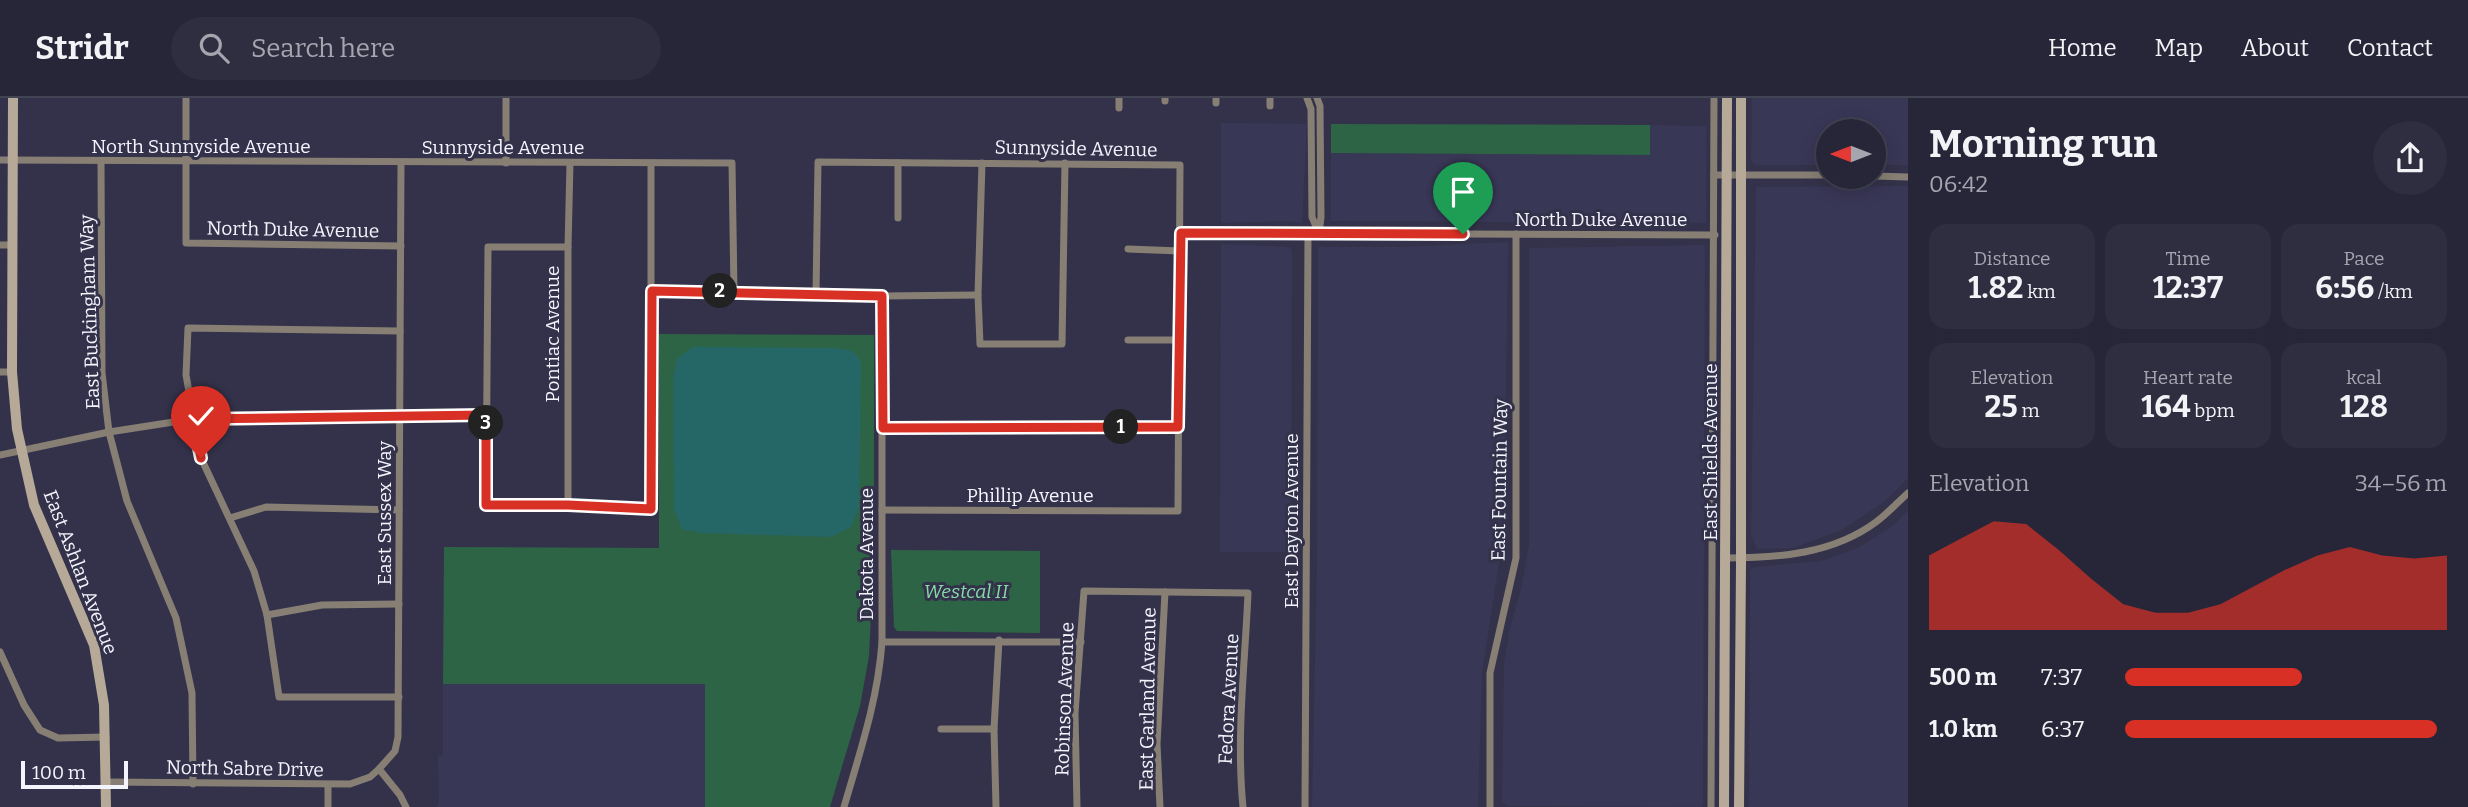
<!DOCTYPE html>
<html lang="en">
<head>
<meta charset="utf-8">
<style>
	:root { --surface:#262638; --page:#2e2e40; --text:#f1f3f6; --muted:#a4a5ae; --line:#424353; --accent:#d93025 }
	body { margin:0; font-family:Bitter,serif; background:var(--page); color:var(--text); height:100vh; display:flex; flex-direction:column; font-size:26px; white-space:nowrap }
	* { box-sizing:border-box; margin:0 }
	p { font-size:23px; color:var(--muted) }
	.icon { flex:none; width:38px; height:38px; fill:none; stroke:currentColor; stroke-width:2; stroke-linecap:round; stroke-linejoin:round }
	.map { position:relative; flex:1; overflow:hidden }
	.sheet { display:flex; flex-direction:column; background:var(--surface); width:560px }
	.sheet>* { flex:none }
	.needle { width:46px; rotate:270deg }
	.tools { position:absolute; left:1816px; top:21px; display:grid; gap:14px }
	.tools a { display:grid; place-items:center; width:70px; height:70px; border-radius:50%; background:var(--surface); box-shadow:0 4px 18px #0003,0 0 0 2px var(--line); font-size:35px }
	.scale { position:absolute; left:21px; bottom:18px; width:107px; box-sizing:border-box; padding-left:7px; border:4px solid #f3f4fd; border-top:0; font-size:19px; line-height:24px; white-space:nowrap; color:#f3f4fd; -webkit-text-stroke:5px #33324a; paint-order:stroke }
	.pin { position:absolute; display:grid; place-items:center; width:60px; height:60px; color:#fff; margin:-72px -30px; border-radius:50% 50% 50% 0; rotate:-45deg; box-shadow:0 0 7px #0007 }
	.pin .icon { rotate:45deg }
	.km { position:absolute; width:35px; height:35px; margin:-18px; border-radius:50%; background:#222; color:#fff; font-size:19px; line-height:35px; text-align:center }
	.round { display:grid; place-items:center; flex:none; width:74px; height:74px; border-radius:37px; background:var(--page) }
	.overview { display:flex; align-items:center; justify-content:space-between; height:119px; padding:0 21px }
	h1 { font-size:38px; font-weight:700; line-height:52px }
	.metrics { display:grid; grid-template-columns:repeat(3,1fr); gap:10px; height:119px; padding:7px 21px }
	.metrics div { display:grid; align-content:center; border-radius:18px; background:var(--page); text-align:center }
	.metrics b { font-size:30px; font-weight:700 }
	.metrics small { font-size:19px; font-weight:400 }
	.metrics p { font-size:19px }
	.chart { height:196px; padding:14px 21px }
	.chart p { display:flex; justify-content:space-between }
	.chart svg { width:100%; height:126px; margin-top:7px; fill:var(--accent); opacity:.7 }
	ul { padding:0 21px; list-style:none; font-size:23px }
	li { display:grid; grid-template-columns:112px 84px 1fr; align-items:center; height:52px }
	li i { height:18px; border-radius:9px; background:var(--accent) }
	header { display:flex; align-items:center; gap:42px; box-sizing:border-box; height:98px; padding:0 35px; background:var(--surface); border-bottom:2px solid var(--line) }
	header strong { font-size:33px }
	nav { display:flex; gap:38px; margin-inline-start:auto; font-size:24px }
	.search { width:490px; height:63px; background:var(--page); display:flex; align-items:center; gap:18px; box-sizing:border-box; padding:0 24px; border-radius:38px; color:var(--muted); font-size:26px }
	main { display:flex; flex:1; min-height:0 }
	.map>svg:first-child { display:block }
	.built { fill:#393756 }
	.green { fill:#2d6445 }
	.water { fill:#256767 }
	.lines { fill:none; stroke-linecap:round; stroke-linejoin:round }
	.street { stroke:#877f74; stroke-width:7 }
	.secondary { stroke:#b6a997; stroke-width:10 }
	.route-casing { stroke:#fff; stroke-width:14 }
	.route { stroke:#d93025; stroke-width:9 }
	.labels { text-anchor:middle; stroke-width:6; stroke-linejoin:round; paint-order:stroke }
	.street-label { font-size:19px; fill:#f3f4fd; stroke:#33324a }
	.park-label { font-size:19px; font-style:italic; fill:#85dca8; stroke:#33324a }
</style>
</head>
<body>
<header>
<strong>Stridr</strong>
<div class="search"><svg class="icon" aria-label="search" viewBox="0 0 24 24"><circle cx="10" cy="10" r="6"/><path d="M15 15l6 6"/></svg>Search here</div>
<nav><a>Home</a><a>Map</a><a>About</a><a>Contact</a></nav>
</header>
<main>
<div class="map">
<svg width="1908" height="709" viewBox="0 0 1908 709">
	<rect width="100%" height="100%" fill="#33324a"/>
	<g class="built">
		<path d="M1752,0H1908V67H1874V33H1829V67H1756L1751,62Z"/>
		<path d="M1221,25L1307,26L1302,125L1288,123L1221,125Z"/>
		<path d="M1650,27L1706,28V125L1331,123V55L1650,57Z"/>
		<path d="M1908,88V380L1884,404L1842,432L1793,450L1757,451L1751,437L1756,89Z"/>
		<path d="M1508,144L1504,434L1482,574L1478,709H1312L1317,464L1318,149H1401Z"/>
		<path d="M1221,146L1288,149L1292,152L1291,454H1220Z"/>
		<path d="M1705,147L1703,706L1701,709L1507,708L1502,703L1504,566L1510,530L1522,487L1529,447V150Z"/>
		<path d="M1908,412V709H1749L1750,473L1754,469L1821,463L1858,450L1894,427Z"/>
		<path d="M443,586H706L705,709H436L439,706L438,657L443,658Z"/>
	</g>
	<g class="green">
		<path d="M1331,26L1650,27V57L1331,55Z"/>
		<path d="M659,236L874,237V451L869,558L860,608L830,709H705V586H443L444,449L659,450Z"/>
		<path d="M891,452L1040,453V535L897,533L894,529Z"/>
	</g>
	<path class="water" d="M693,249L834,250L853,253L861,264L859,410L851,429L831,439L702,435L682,431L674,412L673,280L677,261Z"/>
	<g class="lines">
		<g class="street">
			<path d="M186,0V145L401,148"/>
			<path d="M506,0V65"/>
			<path d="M1119,0V10"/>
			<path d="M1165,0V3"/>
			<path d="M1216,0V5"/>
			<path d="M1307,0L1311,11L1312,119L1319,136"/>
			<path d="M1317,0L1320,8L1321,119L1319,136"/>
			<path d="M1270,8V0"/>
			<path d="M0,62L732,65L734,193"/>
			<path d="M101,63L102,275L109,334L127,403L176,520L192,595L193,686"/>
			<path d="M401,65L398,639L395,653L379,671L400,697L406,709"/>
			<path d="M898,65V120"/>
			<path d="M982,65L978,197L980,246H1062L1065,65"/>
			<path d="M1714,77H1829"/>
			<path d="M1874,78L1908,79"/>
			<path d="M1181,135L1715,137"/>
			<path d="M0,147H12"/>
			<path d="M568,149H488L486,407H568L651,411V65"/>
			<path d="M1128,151L1180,153"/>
			<path d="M652,193L882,198L978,197"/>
			<path d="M816,196L818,64L1180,67L1178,413L882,412"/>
			<path d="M1128,242H1180"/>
			<path d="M0,274H12"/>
			<path d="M882,330L1178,329"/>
			<path d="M0,357L109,334L193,321L486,317"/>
			<path d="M568,407V149L570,65"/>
			<path d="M230,420L266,409L399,412"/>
			<path d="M1727,460C1778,460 1833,456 1876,424C1887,416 1898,404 1908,395"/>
			<path d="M267,517L322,507L399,506"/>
			<path d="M882,544H1081"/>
			<path d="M0,554L24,607L40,632L58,640L106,639"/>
			<path d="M399,599H279L267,517L254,473L201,360L186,277L188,230L400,233"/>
			<path d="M941,631H994"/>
			<path d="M106,684L350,686L370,679L379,671"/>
			<path d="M328,709V687"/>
			<path d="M844,709C860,654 878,601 882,544V198"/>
			<path d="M996,709L994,631L999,542"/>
			<path d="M1077,709L1075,615L1084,493L1248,495C1245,566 1236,638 1243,709"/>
			<path d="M1160,709L1157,646L1165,494"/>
			<path d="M1305,709L1308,136"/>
			<path d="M1490,709V575L1516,460V136"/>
			<path d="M1711,709L1714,0"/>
		</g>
		<g class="secondary">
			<path d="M13,0L12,274L17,331L34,407L94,547L104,607L106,709"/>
			<path d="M1724,709L1727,0"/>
			<path d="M1739,709L1741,467V0"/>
		</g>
	</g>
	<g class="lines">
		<g class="route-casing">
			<path id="route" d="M201,360L193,321L486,317V407H568L651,411L652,193L882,198L883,330L1178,329L1181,135L1463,136"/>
		</g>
		<use href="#route" class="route"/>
	</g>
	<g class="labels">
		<g class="street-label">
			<text x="201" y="55">North Sunnyside Avenue</text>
			<text x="503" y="56">Sunnyside Avenue</text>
			<text transform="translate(1076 50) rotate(1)" y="7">Sunnyside Avenue</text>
			<text x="1601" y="128">North Duke Avenue</text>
			<text transform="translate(293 131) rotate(1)" y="7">North Duke Avenue</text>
			<text transform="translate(89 214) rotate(-92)" y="7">East Buckingham Way</text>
			<text transform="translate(552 236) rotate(-90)" y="7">Pontiac Avenue</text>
			<text transform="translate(1710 354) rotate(-90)" y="7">East Shields Avenue</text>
			<text transform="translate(1499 382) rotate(-89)" y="7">East Fountain Way</text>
			<text x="1030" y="404">Phillip Avenue</text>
			<text transform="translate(384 415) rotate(-90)" y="7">East Sussex Way</text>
			<text transform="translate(1291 423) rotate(-90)" y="7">East Dayton Avenue</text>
			<text transform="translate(866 456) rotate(-90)" y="7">Dakota Avenue</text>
			<text transform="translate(81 474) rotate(69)" y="7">East Ashlan Avenue</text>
			<text transform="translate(1064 601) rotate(-88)" y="7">Robinson Avenue</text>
			<text transform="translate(1147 601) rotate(-89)" y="7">East Garland Avenue</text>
			<text transform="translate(1228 601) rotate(-87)" y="7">Fedora Avenue</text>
			<text transform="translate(245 670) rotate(1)" y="7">North Sabre Drive</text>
		</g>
		<g class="park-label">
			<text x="966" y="500">Westcal II</text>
		</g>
	</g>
</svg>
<div class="tools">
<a><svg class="needle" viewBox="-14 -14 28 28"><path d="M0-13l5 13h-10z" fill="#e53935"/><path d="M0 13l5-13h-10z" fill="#a4a5ae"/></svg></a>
</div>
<div class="scale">100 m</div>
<div class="pin" style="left:1463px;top:136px;background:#1e9e55"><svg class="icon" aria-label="arrive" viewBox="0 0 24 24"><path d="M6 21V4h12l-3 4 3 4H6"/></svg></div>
<div class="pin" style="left:201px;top:360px;background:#d93025"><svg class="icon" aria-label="check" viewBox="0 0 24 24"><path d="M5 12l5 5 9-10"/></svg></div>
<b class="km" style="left:1121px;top:329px">1</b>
<b class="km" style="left:720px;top:193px">2</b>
<b class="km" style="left:486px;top:325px">3</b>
</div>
<section class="sheet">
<div class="overview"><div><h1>Morning run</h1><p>06:42</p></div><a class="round"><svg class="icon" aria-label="share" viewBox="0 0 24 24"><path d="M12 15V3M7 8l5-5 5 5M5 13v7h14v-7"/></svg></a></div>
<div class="metrics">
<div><p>Distance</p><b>1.82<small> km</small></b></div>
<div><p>Time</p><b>12:37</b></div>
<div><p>Pace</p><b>6:56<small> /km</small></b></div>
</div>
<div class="metrics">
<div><p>Elevation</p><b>25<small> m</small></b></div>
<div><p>Heart rate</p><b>164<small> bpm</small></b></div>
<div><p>kcal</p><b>128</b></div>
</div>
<div class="chart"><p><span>Elevation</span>34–56 m</p>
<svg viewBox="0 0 160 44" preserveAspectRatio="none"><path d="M0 44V18L10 12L20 6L30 7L40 16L50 26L60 35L70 38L80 38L90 35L100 29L110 23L120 18L130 15L140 18L150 19L160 18V44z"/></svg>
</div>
<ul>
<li><b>500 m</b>7:37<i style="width:55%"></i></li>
<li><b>1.0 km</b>6:37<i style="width:97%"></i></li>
</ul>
</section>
</main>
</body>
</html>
